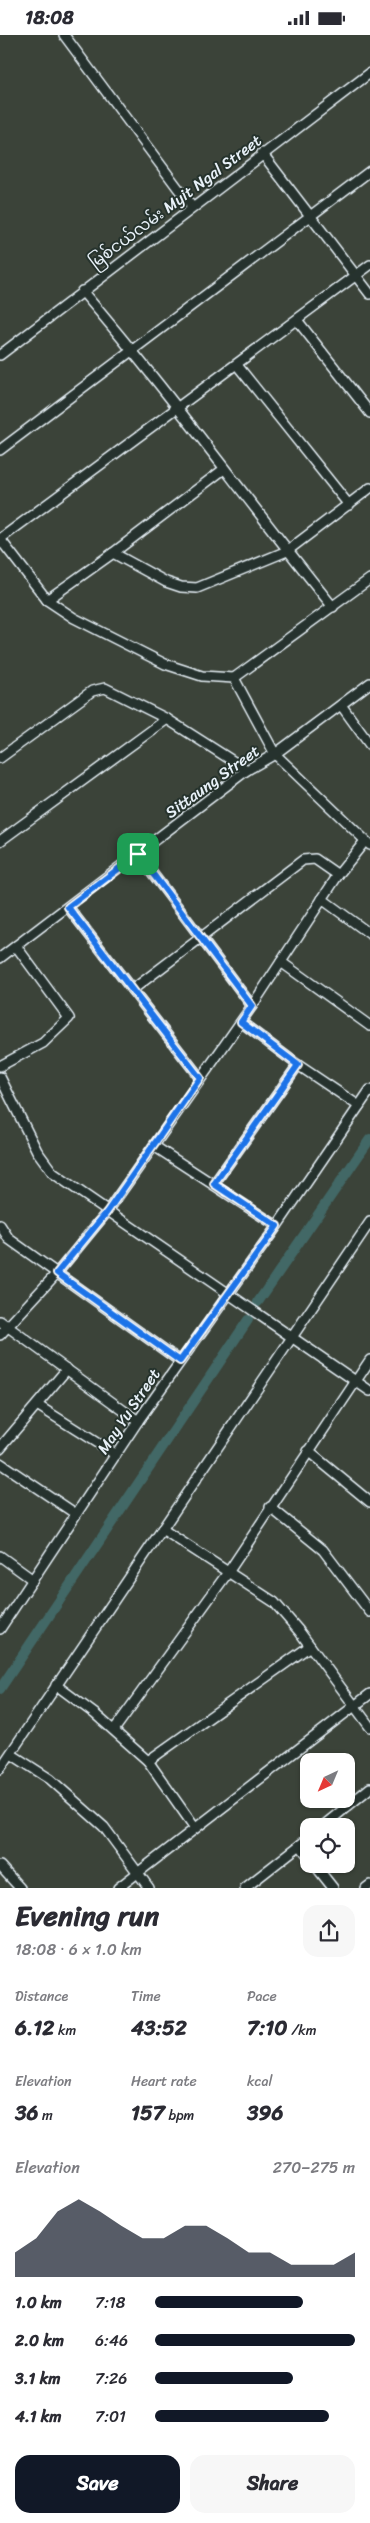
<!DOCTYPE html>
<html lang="en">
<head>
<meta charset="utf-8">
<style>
	:root { --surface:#fff; --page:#f7f7f7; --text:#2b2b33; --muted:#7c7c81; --accent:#111827 }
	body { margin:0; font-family:Sriracha,"Noto Sans Myanmar",sans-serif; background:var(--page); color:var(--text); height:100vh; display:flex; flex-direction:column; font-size:19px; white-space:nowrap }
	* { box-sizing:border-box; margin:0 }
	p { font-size:16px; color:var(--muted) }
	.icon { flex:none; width:28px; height:28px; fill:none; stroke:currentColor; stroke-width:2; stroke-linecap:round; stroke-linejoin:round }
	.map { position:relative; height:1853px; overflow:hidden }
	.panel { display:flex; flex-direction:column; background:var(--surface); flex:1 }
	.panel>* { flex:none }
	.needle { width:32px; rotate:224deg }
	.tools { position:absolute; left:300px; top:1718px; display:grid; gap:10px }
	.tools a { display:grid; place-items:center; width:55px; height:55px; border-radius:10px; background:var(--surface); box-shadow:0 1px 4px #0004; font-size:25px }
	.pin { position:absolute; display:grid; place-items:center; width:42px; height:42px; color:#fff; margin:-21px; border-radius:10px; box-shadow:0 2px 8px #0006 }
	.round { display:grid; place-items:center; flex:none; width:52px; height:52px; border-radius:15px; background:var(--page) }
	.summary { display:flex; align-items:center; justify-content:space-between; height:85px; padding:0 15px }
	h1 { font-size:28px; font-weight:700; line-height:38px }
	.metrics { display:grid; grid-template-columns:repeat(3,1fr); gap:8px; height:85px; padding:5px 15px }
	.metrics div { display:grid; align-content:center }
	.metrics b { font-size:21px; font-weight:700 }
	.metrics small { font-size:14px; font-weight:400 }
	.metrics p { font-size:14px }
	.chart { height:140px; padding:10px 15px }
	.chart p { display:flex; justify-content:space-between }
	.chart svg { width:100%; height:90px; margin-top:5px; fill:var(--accent); opacity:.7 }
	.cta { display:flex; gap:10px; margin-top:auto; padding:10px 15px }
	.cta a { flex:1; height:58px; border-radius:15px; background:var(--accent); color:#fff; font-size:20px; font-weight:700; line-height:58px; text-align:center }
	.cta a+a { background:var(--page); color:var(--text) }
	ul { padding:0 15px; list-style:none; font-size:16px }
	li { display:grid; grid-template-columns:80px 60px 1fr; align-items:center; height:38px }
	li i { height:12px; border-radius:6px; background:var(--accent) }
	.status { display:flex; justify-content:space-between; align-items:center; height:35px; padding:0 25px; background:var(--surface); direction:ltr }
	.status svg { height:14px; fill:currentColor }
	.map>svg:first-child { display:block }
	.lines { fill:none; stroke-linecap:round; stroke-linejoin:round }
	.canal { stroke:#426866; stroke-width:10 }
	.minor-casing { stroke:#e8f1f8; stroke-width:12 }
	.minor { stroke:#26332d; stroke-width:9 }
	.route-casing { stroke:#fff; stroke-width:10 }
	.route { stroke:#1a73e8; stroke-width:6 }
	.labels { text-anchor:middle; stroke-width:4; stroke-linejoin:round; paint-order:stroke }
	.street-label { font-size:16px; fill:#e8f1f8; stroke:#26332d }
</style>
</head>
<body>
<div class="status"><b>18:08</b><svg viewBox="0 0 49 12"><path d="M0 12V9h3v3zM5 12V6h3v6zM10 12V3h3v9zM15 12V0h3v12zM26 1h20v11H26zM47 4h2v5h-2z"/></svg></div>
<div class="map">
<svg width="370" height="1853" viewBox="0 0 370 1853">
	<rect width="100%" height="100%" fill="#3b4339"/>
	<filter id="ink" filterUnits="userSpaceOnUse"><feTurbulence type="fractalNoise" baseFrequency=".02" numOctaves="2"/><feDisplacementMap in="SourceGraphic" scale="10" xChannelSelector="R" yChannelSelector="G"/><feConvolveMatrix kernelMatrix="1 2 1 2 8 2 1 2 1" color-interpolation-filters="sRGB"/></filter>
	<g filter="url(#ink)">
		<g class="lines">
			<g class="canal">
				<path d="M258,1267L370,1104"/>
				<path d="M0,1654L248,1285"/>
			</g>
			<g class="minor-casing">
				<g id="minor">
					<path d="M64,0L192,172"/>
					<path d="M262,118L370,259"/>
					<path d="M82,256C170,358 248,467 333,572"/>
					<path d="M297,285L370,378"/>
					<path d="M0,320L370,38"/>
					<path d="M237,330L349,470"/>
					<path d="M0,415L370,136"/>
					<path d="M0,504L370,230"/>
					<path d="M0,504L47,565L74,583L165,629L202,641L234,643L370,544"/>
					<path d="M113,518L166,547L181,552L197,553L287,516L370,453"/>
					<path d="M47,565L113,518L224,434"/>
					<path d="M234,643L275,719L370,810"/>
					<path d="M341,670L370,710"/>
					<path d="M0,723L92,656L105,653L167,684L247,735"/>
					<path d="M0,806L167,684"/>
					<path d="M138,819L252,971"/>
					<path d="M322,864L370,899"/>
					<path d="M68,872L200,1043"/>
					<path d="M0,923L247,735L275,719L370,648"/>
					<path d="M281,927L370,991"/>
					<path d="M132,955L303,825L315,824L338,840"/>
					<path d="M241,987L298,1030L359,1071"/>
					<path d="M0,1031L43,1008L69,983L16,911"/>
					<path d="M0,1042L37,1116L53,1138L370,1356"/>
					<path d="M154,1111L277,1191"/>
					<path d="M214,1149L298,1030"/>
					<path d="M0,1190L9,1204L180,1326"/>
					<path d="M0,1286L138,1386"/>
					<path d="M0,1300L57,1238L107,1177L252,971L338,840L365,806"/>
					<path d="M37,1370L116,1420"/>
					<path d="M0,1413L67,1334"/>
					<path d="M308,1416L370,1467"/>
					<path d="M0,1428L76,1479"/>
					<path d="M270,1472L323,1515L370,1577"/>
					<path d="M162,1494L274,1567L299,1596L370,1692"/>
					<path d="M0,1521L33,1545"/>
					<path d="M0,1594L138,1386L277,1191L370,1055"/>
					<path d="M56,1650L95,1679L148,1726L195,1793"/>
					<path d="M114,1695L229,1536L370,1325"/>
					<path d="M11,1719L50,1744L104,1792L149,1853"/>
					<path d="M148,1726L310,1611"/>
					<path d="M0,1734L370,1187"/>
					<path d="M323,1791L370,1753"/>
					<path d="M300,1810L309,1822"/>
					<path d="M314,1829L333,1853"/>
					<path d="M0,1831L20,1853"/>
					<path d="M118,1853L370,1659"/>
					<path d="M245,1853L309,1803"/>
					<path d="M366,1853L370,1850"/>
				</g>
			</g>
			<use href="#minor" class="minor"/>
		</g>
	</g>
	<g class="lines" filter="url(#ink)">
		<g class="route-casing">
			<path id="route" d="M138,819L252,971L241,987L298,1030L214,1149L277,1191L180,1326L57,1238L107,1177L200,1043L68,872Z"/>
		</g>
		<use href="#route" class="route"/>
	</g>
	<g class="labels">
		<g class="street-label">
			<text transform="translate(175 166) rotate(-37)" y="6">မြစ်ငယ်လမ်း Myit Ngal Street</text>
			<text transform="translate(212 746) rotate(-36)" y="6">Sittaung Street</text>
			<text transform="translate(128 1376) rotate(-56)" y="6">May Yu Street</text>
		</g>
	</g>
</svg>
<div class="tools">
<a><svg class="needle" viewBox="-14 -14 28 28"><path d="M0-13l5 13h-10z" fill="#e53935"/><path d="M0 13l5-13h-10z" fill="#7c7c81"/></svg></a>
<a><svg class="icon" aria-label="locate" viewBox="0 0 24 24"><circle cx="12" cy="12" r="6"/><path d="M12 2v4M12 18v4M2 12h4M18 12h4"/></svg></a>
</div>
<div class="pin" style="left:138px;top:819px;background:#1e9e55"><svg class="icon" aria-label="arrive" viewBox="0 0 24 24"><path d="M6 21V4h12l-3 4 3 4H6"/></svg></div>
</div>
<section class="panel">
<div class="summary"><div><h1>Evening run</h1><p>18:08 · 6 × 1.0 km</p></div><a class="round"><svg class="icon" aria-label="share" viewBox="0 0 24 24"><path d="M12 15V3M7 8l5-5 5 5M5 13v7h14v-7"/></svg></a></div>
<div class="metrics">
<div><p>Distance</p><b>6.12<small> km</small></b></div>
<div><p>Time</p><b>43:52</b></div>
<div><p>Pace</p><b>7:10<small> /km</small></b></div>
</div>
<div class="metrics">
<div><p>Elevation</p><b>36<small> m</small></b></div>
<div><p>Heart rate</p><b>157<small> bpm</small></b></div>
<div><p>kcal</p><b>396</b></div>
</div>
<div class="chart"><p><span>Elevation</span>270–275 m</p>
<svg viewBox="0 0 160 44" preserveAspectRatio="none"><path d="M0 44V32L10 25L20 12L30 6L40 12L50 19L60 25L70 25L80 19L90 19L100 25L110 32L120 32L130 38L140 38L150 38L160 32V44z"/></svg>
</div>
<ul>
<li><b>1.0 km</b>7:18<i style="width:74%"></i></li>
<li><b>2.0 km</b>6:46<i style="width:100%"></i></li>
<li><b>3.1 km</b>7:26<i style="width:69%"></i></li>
<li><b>4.1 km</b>7:01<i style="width:87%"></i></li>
</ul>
<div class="cta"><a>Save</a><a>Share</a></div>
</section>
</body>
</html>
